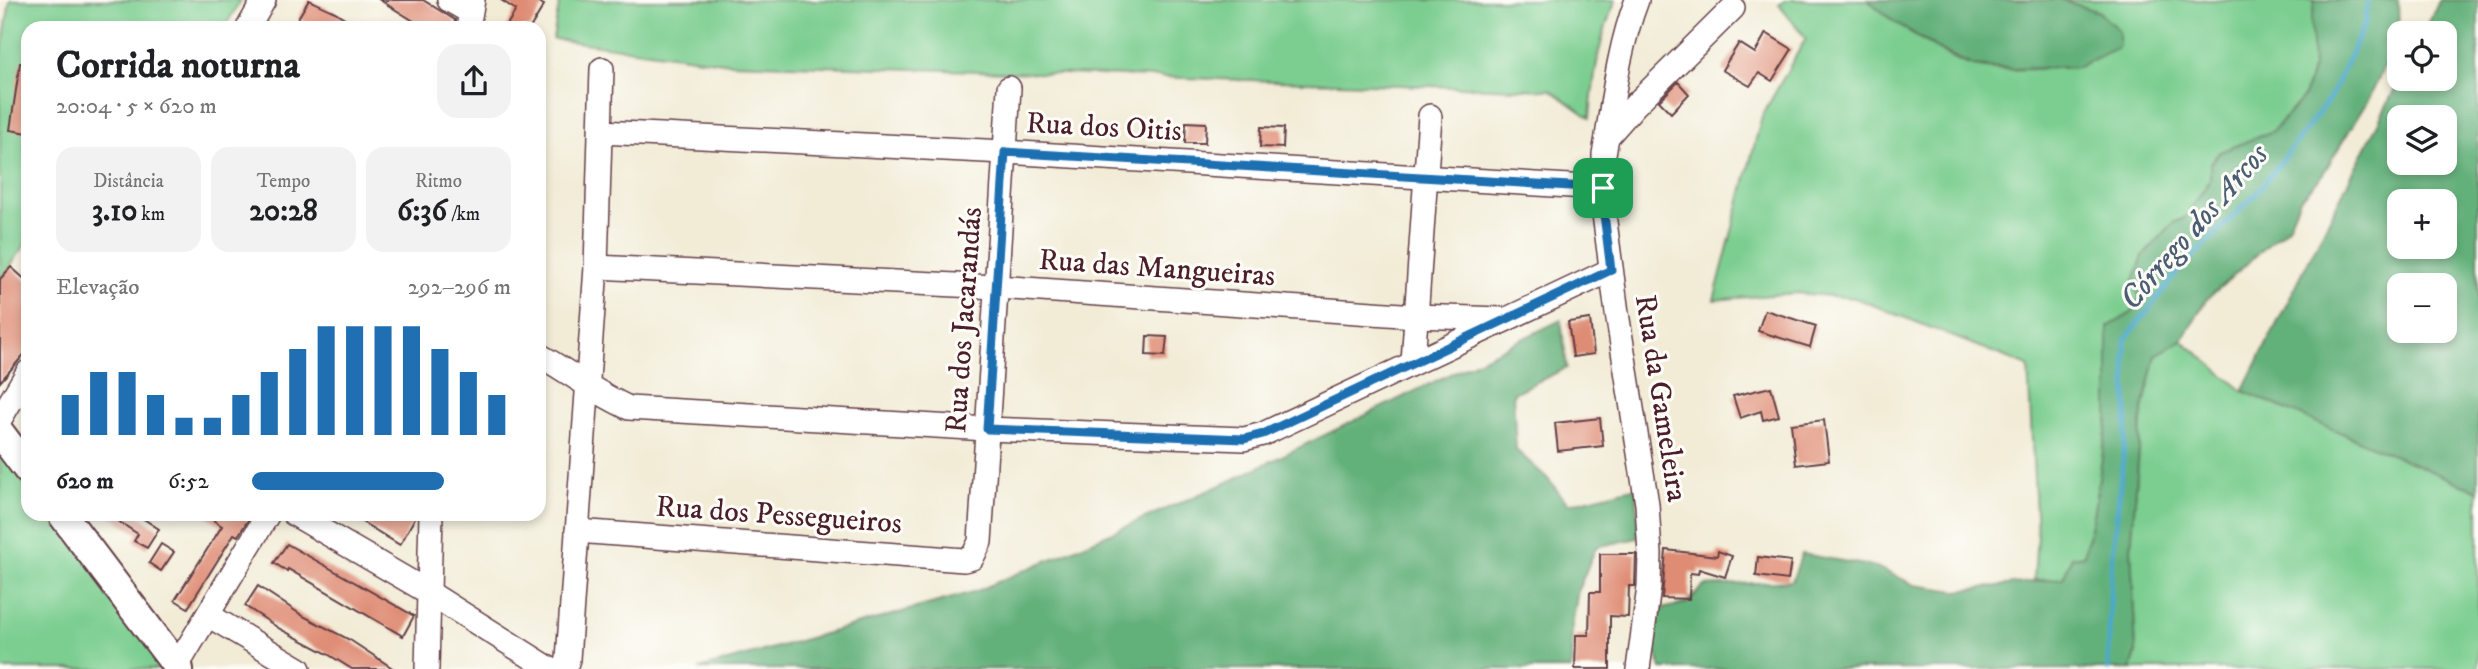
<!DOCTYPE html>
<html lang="pt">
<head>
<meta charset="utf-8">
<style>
	:root { --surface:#fff; --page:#f2f2f2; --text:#202124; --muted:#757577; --accent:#1f6fb2 }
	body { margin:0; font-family:"IM FELL DW Pica",serif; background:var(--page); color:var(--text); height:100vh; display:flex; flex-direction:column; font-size:26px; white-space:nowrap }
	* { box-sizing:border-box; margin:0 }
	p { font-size:23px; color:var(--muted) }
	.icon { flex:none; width:38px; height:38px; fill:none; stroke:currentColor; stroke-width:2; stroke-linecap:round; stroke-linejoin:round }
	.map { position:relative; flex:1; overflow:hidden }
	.panel { position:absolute; left:21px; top:21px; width:525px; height:500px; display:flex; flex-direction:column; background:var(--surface); border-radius:21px; box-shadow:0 4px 10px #0003 }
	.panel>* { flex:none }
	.fabs { position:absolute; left:2387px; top:21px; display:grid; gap:14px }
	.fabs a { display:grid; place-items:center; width:70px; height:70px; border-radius:14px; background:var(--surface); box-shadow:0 4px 10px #0003; font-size:35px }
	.pin { position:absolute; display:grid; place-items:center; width:60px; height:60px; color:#fff; margin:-30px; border-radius:14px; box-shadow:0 4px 10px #0006 }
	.round { display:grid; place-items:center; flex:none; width:74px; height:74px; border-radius:21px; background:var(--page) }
	.headline { display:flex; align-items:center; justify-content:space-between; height:119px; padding:0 35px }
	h1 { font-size:38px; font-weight:700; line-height:52px }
	.metrics { display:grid; grid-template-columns:repeat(3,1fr); gap:10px; height:119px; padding:7px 35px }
	.metrics div { display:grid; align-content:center; border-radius:18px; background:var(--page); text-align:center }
	.metrics b { font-size:30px; font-weight:700 }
	.metrics small { font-size:19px; font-weight:400 }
	.metrics p { font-size:19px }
	.chart { height:196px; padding:14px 35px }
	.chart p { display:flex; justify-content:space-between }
	.chart svg { width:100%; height:126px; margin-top:7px; stroke:var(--accent); stroke-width:6 }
	ul { padding:0 35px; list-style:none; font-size:23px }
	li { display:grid; grid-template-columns:112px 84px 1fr; align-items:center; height:52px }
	li i { height:18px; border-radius:9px; background:var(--accent) }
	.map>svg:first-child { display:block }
	.green { fill:#7bce90; stroke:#62765e; stroke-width:2 }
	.forest { fill:#64b17a; stroke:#576852; stroke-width:2; fill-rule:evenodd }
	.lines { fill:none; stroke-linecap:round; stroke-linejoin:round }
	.stream { stroke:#4ca9cb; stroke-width:5 }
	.building { fill:#df8c75 }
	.minor-casing { stroke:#633e45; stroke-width:26 }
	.major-casing { stroke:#633e45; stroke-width:32 }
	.minor { stroke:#fff; stroke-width:23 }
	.major { stroke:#fff; stroke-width:28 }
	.route-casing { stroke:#fff; stroke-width:14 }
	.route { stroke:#1f6fb2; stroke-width:9 }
	.labels { text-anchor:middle; stroke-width:6; stroke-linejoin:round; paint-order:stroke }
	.street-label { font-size:30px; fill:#4a1f2b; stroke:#fdfcf7 }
	.water-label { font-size:32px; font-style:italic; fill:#4b5d73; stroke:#fdfcf7 }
</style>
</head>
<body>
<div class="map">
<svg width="2478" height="669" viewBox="0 0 2478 669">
	<rect width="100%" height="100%" fill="#fdfcf7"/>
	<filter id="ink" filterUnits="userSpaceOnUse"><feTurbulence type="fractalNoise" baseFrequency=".0143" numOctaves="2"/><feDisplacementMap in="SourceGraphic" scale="14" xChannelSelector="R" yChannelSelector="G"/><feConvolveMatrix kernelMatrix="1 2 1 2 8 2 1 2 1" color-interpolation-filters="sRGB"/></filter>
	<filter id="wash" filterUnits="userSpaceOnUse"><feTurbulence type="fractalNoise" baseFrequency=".00686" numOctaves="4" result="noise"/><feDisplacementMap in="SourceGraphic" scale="28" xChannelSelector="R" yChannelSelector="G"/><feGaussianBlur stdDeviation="1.57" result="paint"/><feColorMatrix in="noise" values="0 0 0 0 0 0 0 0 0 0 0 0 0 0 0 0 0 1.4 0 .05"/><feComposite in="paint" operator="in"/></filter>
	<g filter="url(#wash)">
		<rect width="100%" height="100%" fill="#f2ecd7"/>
		<g class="green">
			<path d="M10,0H241L224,28H28V241L0,280V62Z"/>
			<path d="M560,0H1616C1599,36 1593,78 1590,118L1551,90L730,63L553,39Z"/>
			<path d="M1784,0H1868C1892,20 1944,59 1974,66C2003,73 2048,68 2078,67L2099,12L2062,0H2315L2311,22L2313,67L2304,97L2273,131L2219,152L2210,164V180L2186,217L2173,223L2133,312L2108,327V420L2094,510L2084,555L2072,557L2063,579L2034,580L2037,534L2028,366L1855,298L1796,293L1714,300L1762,116L1806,38L1779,5Z"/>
			<path d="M2182,340L2243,391L2478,491V669H2131L2136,653L2131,549L2142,413L2156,355Z"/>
			<path d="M0,440L28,478V514L55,515L170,669H0Z"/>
		</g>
		<g class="forest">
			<path d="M1868,0H2062L2099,12L2119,31V47L2078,67L2013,69L1973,66L1942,51L1892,20Z"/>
			<path d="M2315,0H2398L2399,33L2371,95L2321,177L2300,199L2288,227L2206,300L2182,340L2156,355L2142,413L2131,548L2136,653L2131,669H1661L1653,642L1657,610L1687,603L1704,586L1792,581L1802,554L1876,567L1915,585L1957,591L2063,578L2072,557L2084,555L2094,510L2108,420V327L2133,312L2140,298L2133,283L2143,256L2173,223L2186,217L2210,180V164L2220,152L2273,131L2304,97L2313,67L2311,21Z"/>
			<path d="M2440,0H2478V491L2243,391L2400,79H2445V33H2423ZM2399,117H2445V163H2399ZM2445,201V247H2399V201ZM2399,285H2445V331H2399Z"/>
			<path d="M1561,320L1567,368L1513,393L1516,450L1547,478L1568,504L1637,487L1638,538L1596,547L1578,590L1572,626L1571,669H699L977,591L1230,481Z"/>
		</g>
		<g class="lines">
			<path class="stream" d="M2108,669L2111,572L2127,418L2125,340L2179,270L2256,194L2330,98L2365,23L2368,0"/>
		</g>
		<g id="blocks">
			<g class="building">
				<path d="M309,0L335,12L360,28H314L298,18Z"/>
				<path d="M380,0H423L455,20L454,28H425Z"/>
				<path d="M501,0H535L544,5L530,28H505L516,10Z"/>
				<path d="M1766,33L1792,49L1772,81L1759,73L1750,86L1722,70L1739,43L1755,53Z"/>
				<path d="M20,63L28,64V133L10,130Z"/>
				<path d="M1678,82L1689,94L1671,113L1659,101Z"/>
				<path d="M1186,122L1206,123L1205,143H1185Z"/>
				<path d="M1261,127L1284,128L1283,148L1260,147Z"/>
				<path d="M11,267L28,282V350L0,382V279Z"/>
				<path d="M1765,310L1816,326L1810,347L1758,331Z"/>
				<path d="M1590,319L1594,354L1573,357L1568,322Z"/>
				<path d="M1147,336L1167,337L1165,356L1146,355Z"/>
				<path d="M1771,387L1779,416L1763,420L1761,411L1740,418L1733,396Z"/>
				<path d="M1600,418L1603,446L1558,451L1555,423Z"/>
				<path d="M1824,420L1829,461L1796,465L1791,424Z"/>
				<path d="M107,514H136L159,529L147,548L134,541L138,534Z"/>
				<path d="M204,514H247L250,517L238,536L234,534L188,608L175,600L222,526Z"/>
				<path d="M349,514H417L400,545Z"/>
				<path d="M161,544L174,552L161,571L149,563Z"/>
				<path d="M287,544L414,616L403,636L288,569L287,571L274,563Z"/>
				<path d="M1666,550L1717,556L1718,551L1732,556L1725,577L1699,569L1698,574L1690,573L1689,599L1662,598Z"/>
				<path d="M1600,554H1636L1635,586H1629L1628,617L1610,616V669H1575L1576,635H1589L1590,592H1600Z"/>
				<path d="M1758,557L1791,561L1788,580L1756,576Z"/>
				<path d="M258,586L303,616L350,640L394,669H352L326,653L280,629L245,606Z"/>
			</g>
		</g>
	</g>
	<g filter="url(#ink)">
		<use href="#blocks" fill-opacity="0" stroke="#633e45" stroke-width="2"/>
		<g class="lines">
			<g class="minor-casing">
				<g id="minor">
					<path d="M449,0L470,12"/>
					<path d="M248,28L264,0"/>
					<path d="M468,28L473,0"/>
					<path d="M601,132L1005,152L1603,188"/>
					<path d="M1607,137C1614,91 1620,44 1637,0"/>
					<path d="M596,267L996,287L1416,316L1501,319"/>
					<path d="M539,355C569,372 597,394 629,408L987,429L1244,439L1263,434L1611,270"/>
					<path d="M1413,362L1430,116"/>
					<path d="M0,419L28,372"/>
					<path d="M294,514L428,592L550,669"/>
					<path d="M577,531L964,560L972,558L980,542L1009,88"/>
					<path d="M208,615L299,669"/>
					<path d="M177,666L268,514"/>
					<path d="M427,669L431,514"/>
					<path d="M565,669L568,659L596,267L602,69"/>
					<path d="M1638,669L1649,587L1650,554L1647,504L1617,313L1604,214V154L1607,137L1636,104L1733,8"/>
				</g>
			</g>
			<g class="major-casing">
				<g id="major">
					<path d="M0,433L28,470"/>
					<path d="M62,514L179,669"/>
				</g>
			</g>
			<use href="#minor" class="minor"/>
			<use href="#major" class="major"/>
		</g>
	</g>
	<g class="lines" filter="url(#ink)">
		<g class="route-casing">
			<path id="route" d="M1005,152L1603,188L1604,214L1611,270L1263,434L1244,439L987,429Z"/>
		</g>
		<use href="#route" class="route"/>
	</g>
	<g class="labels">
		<g class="street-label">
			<text transform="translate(1104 126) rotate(3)" y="10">Rua dos Oitis</text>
			<text transform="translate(1157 267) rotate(4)" y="10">Rua das Mangueiras</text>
			<text transform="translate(963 320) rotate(-86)" y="10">Rua dos Jacarandás</text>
			<text transform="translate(1662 398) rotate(81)" y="10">Rua da Gameleira</text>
			<text transform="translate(779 514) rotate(4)" y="10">Rua dos Pessegueiros</text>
		</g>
		<g class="water-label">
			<text transform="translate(2193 226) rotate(-49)" y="11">Córrego dos Arcos</text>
		</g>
	</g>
</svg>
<div class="fabs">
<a><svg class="icon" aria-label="locate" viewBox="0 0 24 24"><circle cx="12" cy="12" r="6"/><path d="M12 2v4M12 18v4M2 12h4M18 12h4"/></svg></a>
<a><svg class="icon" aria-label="layers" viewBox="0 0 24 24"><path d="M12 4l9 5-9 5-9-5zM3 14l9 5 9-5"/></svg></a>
<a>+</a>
<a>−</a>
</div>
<div class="pin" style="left:1603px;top:188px;background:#1e9e55"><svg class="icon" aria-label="arrive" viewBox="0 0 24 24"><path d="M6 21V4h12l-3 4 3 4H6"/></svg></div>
<section class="panel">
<div class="headline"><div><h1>Corrida noturna</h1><p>20:04 · 5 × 620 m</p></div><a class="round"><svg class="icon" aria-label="share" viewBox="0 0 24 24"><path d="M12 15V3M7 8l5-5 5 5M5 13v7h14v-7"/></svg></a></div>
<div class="metrics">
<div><p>Distância</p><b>3.10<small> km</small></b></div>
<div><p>Tempo</p><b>20:28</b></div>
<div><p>Ritmo</p><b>6:36<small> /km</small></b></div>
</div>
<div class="chart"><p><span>Elevação</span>292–296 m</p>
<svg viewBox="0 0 160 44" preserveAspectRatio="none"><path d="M5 44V30M15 44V22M25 44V22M35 44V30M45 44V38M55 44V38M65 44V30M75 44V22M85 44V14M95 44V6M105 44V6M115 44V6M125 44V6M135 44V14M145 44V22M155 44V30"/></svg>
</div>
<ul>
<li><b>620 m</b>6:52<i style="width:74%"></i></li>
</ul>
</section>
</div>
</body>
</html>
